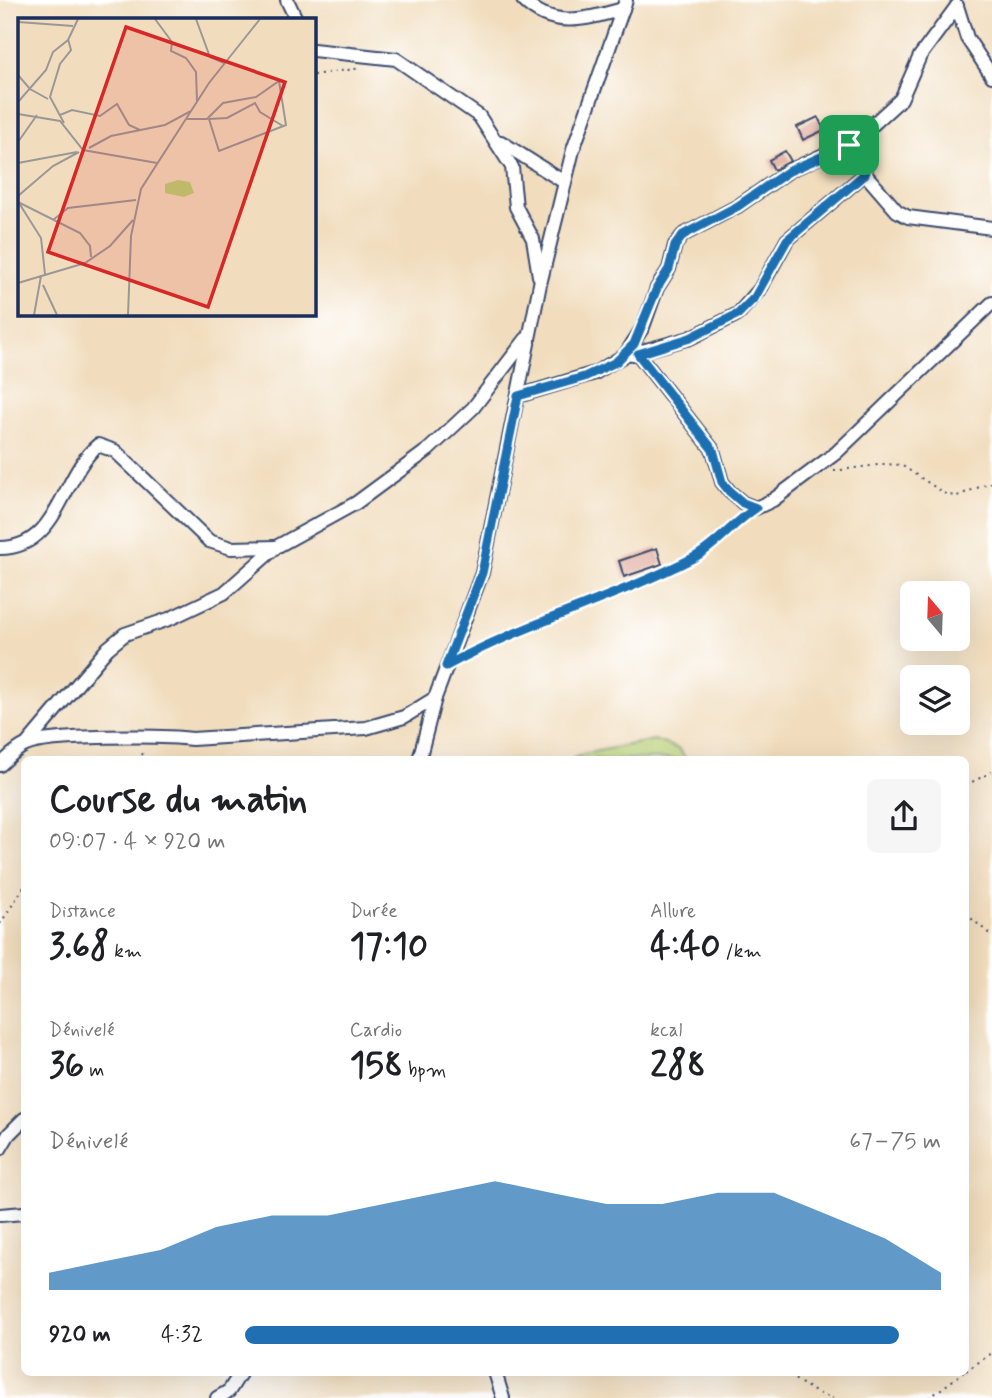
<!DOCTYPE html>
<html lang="fr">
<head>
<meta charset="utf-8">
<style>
	:root { --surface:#fff; --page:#f6f6f6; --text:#202124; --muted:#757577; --accent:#1f6fb2 }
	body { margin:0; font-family:Mynerve,sans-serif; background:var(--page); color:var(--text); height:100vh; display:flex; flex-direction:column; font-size:26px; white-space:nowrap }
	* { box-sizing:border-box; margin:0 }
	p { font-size:23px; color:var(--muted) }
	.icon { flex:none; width:38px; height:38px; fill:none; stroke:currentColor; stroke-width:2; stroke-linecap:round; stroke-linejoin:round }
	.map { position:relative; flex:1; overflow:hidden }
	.panel { position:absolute; left:21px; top:756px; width:948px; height:620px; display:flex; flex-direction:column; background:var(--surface); border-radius:10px; box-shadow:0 7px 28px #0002 }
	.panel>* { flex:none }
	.needle { width:46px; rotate:341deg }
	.controls { position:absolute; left:900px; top:581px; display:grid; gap:14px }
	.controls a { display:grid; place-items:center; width:70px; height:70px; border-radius:10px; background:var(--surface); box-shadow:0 7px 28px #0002; font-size:35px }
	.pin { position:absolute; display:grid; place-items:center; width:60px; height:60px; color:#fff; margin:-30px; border-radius:14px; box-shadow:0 4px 10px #0006 }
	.round { display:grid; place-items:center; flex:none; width:74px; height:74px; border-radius:10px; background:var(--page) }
	.overview { display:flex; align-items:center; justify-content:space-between; height:119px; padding:0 28px }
	h1 { font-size:38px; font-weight:700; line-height:52px }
	.metrics { display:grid; grid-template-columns:repeat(3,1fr); gap:10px; height:119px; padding:7px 28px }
	.metrics div { display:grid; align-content:center }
	.metrics b { font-size:35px; font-weight:700 }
	.metrics small { font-size:19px; font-weight:400 }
	.metrics p { font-size:19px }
	.chart { height:196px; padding:14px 28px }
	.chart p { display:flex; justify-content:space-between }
	.chart svg { width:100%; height:126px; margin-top:7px; fill:var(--accent); opacity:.7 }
	ul { padding:0 28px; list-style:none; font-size:23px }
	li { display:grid; grid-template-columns:112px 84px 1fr; align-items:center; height:52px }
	li i { height:18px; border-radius:9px; background:var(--accent) }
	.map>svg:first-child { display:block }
	.green { fill:#bcd378; stroke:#6c816b; stroke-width:2 }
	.building { fill:#dea496 }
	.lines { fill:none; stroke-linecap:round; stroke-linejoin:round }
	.minor-casing { stroke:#3b496c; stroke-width:16 }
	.path { stroke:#3b496c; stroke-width:2; stroke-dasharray:2 5; stroke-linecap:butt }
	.minor { stroke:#fff; stroke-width:12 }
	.route-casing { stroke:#fff; stroke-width:14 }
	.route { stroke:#1f6fb2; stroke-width:9 }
	.inset-road { fill:none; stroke:#9b9797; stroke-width:2 }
	.view { fill:#d62828; fill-opacity:0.15; stroke:#d62828; stroke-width:3.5 }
	.inset-edge { fill:none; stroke:#1b2f5e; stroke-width:3.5 }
</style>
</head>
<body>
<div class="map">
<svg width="992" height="1398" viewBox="0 0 992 1398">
	<rect width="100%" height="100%" fill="#fff"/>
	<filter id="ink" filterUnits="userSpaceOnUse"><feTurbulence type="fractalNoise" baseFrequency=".0143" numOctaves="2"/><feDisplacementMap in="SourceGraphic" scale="14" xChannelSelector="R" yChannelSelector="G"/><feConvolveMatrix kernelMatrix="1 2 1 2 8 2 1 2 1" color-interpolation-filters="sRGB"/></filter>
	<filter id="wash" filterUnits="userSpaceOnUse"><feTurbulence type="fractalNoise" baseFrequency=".00686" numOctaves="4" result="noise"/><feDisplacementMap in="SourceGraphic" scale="28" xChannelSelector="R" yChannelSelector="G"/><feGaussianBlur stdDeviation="1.57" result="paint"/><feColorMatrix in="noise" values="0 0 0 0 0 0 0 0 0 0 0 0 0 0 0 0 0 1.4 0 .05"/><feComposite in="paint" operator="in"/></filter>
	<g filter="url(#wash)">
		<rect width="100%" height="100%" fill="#f1ddbd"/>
		<path class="green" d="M654,740L679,749L686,759H572L583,754Z"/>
		<g id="blocks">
			<g class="building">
				<path d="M818,117L824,130L803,140L797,127Z"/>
				<path d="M785,151L791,161L774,170L769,160Z"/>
				<path d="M657,548L662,564L624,577L619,561Z"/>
			</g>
		</g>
	</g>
	<g filter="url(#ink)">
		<use href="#blocks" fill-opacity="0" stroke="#3b496c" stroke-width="2"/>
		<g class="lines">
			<g class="minor-casing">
				<g id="minor">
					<path d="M287,0L296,19"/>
					<path d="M523,0C553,30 586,19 623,9"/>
					<path d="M957,6L967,38L992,76"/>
					<path d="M313,50L396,59L479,116L512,167L516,207L533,239L539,276"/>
					<path d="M501,142L564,182"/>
					<path d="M849,144L865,174"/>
					<path d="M632,354L690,338L738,314L760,289L787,240L865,174L897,211L908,217L992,228"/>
					<path d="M638,354L713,450L722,482L729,491L743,503L756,508L773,500L836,453L992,303"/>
					<path d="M518,396L595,373L625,355L643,327L657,288L669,269L675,245L683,235L738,206L789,171L856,140L901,99L920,56L957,6"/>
					<path d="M0,548C59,548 61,476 98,445L115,451L209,541L231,548L276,547"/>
					<path d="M27,744L108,648L125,634L169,619L224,593L276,547L356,503L428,450L473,408L526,339"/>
					<path d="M419,760L435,698L482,573L540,284L573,150L626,0"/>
					<path d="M0,765C8,758 16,749 26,745C48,735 165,735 192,739L366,728L404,717L435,698"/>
					<path d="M0,1149L9,1134L24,1119"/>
					<path d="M0,1215L24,1213"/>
					<path d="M495,1372L503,1398"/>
					<path d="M217,1398L229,1391L241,1372"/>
				</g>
			</g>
			<g class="path">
				<path d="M313,75L361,68"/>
				<path d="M834,471L884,464L901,465L947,495L957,496L992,482"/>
				<path d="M466,655L695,557L743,516"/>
				<path d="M137,760L146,750"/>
				<path d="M966,785L992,772"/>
				<path d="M966,914L992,936"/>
				<path d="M0,924L24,887"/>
				<path d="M966,1371L992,1353"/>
				<path d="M783,1372L817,1393L833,1398"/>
				<path d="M929,1398L964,1372"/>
			</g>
			<use href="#minor" class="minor"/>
		</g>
	</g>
	<g class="lines" filter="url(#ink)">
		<g class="route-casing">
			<path id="route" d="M849,145L865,174L787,240L755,297L738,314L690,338L638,354L713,450L722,482L729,491L743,503L756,508C734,522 716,546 693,558C613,599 525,623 446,666L482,573L518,396L584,377L616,362L634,344L657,288L669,269L675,246L683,235L738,206L789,171Z"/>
		</g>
		<use href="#route" class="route"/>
	</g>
	<g transform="translate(18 18)">
		<rect width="298" height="298" fill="#f1ddbd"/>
		<path d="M160,162L172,164L176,175L166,179L147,175V166Z" fill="#bcd378"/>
		<path class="inset-road" d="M137,1L154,24L153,33L168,40L178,54L179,83M178,1L192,39L206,45M0,4L55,8M0,57L12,71L30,81M0,84L28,52L35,34L50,22L60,1M0,96L42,103L65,132L139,145M42,97L54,92L82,98L99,86L111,107L122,112M169,101H189L205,85L238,79L261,63L268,107L201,133L191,101M191,101L209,100L237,85L242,94L265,108M46,105L32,79L42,46L53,32L50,21M0,124L19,97M71,130L93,118L147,107L173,93M0,145L59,134M0,178L35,148L61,134M0,184L62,215L72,228L73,239M1,185L23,220L27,256M35,202L50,190L118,182M0,265L67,245L92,228L115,202M25,267L39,297M16,297L23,258M110,297L113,218L123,171L191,65L242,1"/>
		<path class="view" d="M108,9L267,64L190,289L30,234Z"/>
		<rect width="298" height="298" class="inset-edge"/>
	</g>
</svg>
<div class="controls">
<a><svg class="needle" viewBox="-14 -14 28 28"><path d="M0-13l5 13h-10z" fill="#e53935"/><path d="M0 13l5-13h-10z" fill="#757577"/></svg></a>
<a><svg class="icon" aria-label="layers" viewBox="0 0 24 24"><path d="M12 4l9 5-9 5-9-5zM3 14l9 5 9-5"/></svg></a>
</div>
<div class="pin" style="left:849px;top:145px;background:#1e9e55"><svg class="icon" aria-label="arrive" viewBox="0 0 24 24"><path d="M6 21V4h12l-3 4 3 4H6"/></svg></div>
<section class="panel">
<div class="overview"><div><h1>Course du matin</h1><p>09:07 · 4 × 920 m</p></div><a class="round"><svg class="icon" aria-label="share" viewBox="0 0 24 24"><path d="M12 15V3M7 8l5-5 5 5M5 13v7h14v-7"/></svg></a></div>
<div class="metrics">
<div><p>Distance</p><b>3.68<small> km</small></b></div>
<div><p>Durée</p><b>17:10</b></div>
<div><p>Allure</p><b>4:40<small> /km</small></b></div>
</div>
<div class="metrics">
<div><p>Dénivelé</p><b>36<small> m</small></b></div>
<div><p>Cardio</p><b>158<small> bpm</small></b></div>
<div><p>kcal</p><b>288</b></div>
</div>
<div class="chart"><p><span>Dénivelé</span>67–75 m</p>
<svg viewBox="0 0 160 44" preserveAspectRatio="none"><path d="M0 44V38L10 34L20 30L30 22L40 18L50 18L60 14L70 10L80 6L90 10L100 14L110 14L120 10L130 10L140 18L150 26L160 38V44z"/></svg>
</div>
<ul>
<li><b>920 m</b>4:32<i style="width:94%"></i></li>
</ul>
</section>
</div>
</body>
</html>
